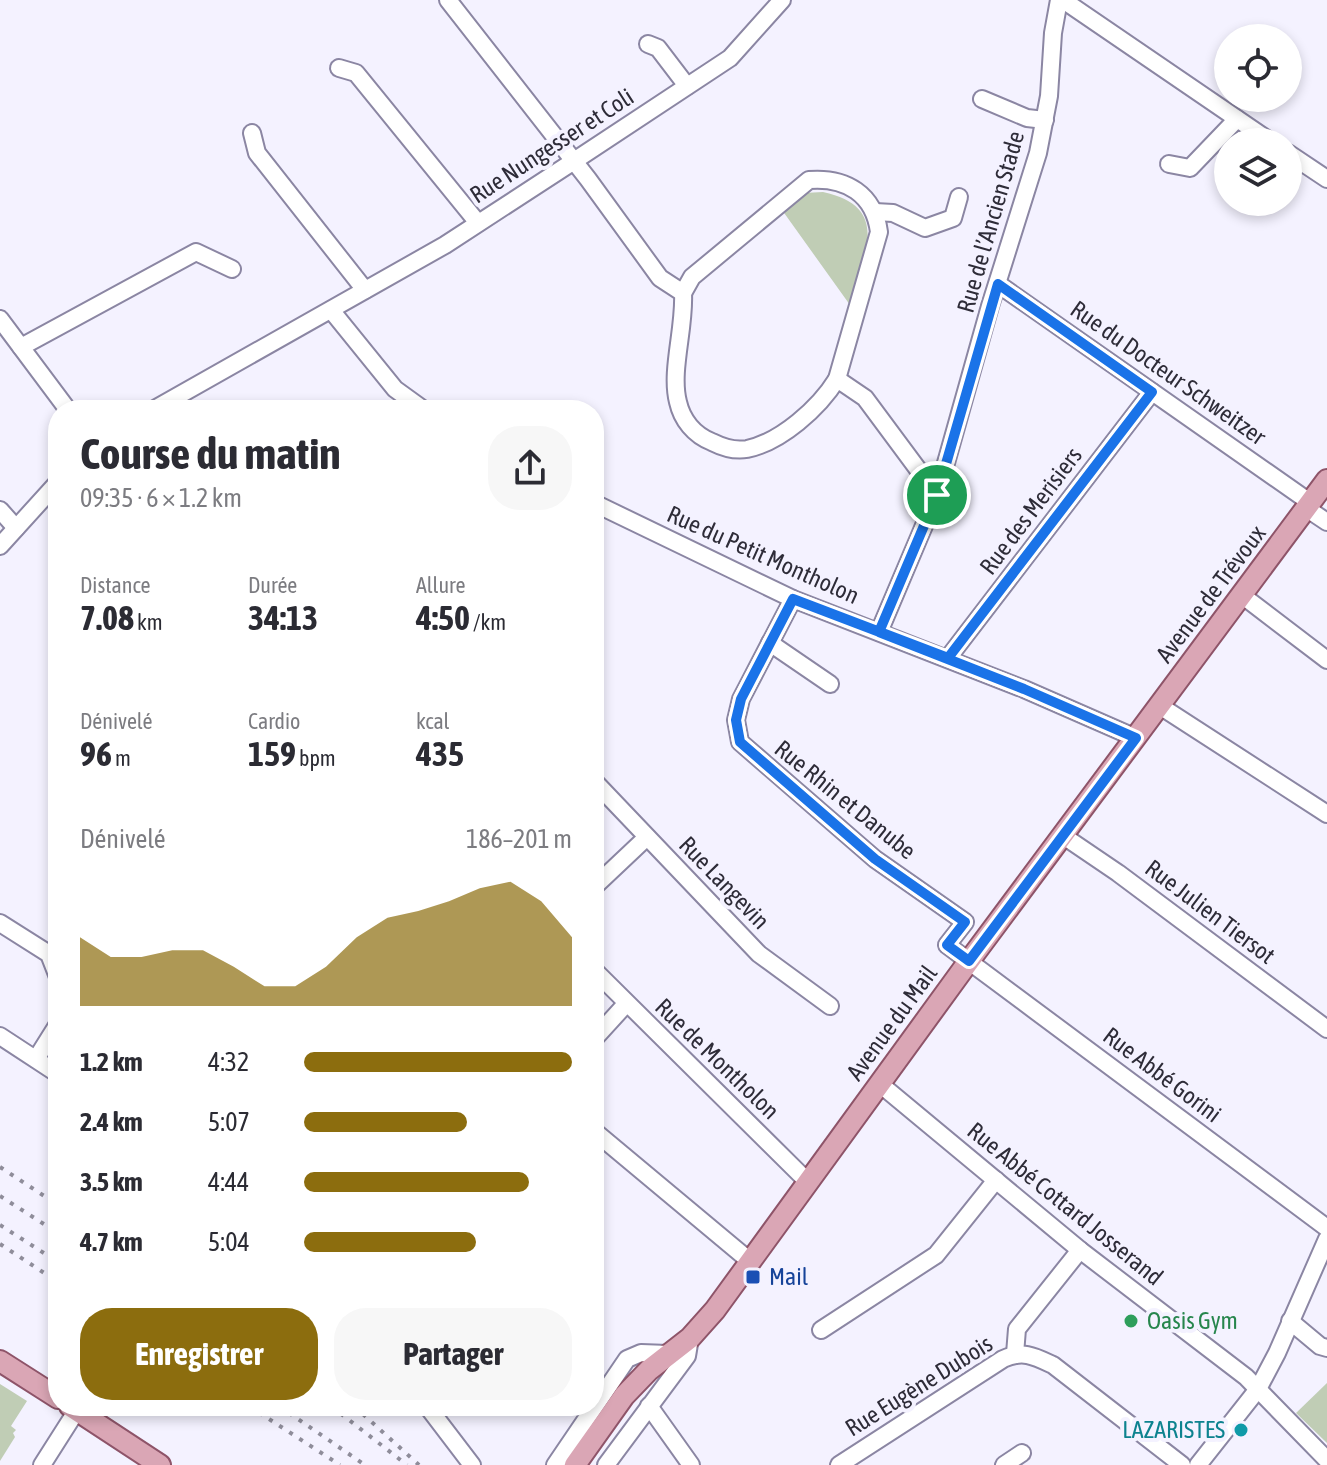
<!DOCTYPE html>
<html lang="fr">
<head>
<meta charset="utf-8">
<style>
	:root { --surface:#fff; --page:#f7f7f7; --text:#2b2b33; --muted:#7c7c81; --accent:#8c6d0e }
	body { margin:0; font-family:"Asap Condensed",sans-serif; background:var(--page); color:var(--text); height:100vh; display:flex; flex-direction:column; font-size:30px; white-space:nowrap }
	* { box-sizing:border-box; margin:0 }
	p { font-size:26px; color:var(--muted) }
	.icon { flex:none; width:44px; height:44px; fill:none; stroke:currentColor; stroke-width:2; stroke-linecap:round; stroke-linejoin:round }
	.map { position:relative; flex:1; overflow:hidden }
	.drawer { position:absolute; left:48px; top:400px; width:556px; height:1016px; display:flex; flex-direction:column; background:var(--surface); border-radius:32px; box-shadow:0 4px 12px #0003 }
	.drawer>* { flex:none }
	.buttons { position:absolute; left:1214px; top:24px; display:grid; gap:16px }
	.buttons a { display:grid; place-items:center; width:88px; height:88px; border-radius:50%; background:var(--surface); box-shadow:0 4px 12px #0003; font-size:40px }
	.pin { position:absolute; display:grid; place-items:center; width:68px; height:68px; color:#fff; margin:-34px; border:4px solid #fff; border-radius:50%; box-shadow:0 2px 8px #0007 }
	.round { display:grid; place-items:center; flex:none; width:84px; height:84px; border-radius:32px; background:var(--page) }
	.summary { display:flex; align-items:center; justify-content:space-between; height:136px; padding:0 32px }
	h1 { font-size:44px; font-weight:700; line-height:60px }
	.stats { display:grid; grid-template-columns:repeat(3,1fr); gap:12px; height:136px; padding:8px 32px }
	.stats div { display:grid; align-content:center }
	.stats b { font-size:34px; font-weight:700 }
	.stats small { font-size:22px; font-weight:400 }
	.stats p { font-size:22px }
	.chart { height:224px; padding:16px 32px }
	.chart p { display:flex; justify-content:space-between }
	.chart svg { width:100%; height:144px; margin-top:8px; fill:var(--accent); opacity:.7 }
	.button { display:flex; gap:16px; margin-top:auto; padding:16px 32px }
	.button a { flex:1; height:92px; border-radius:32px; background:var(--accent); color:#fff; font-size:32px; font-weight:700; line-height:92px; text-align:center }
	.button a+a { background:var(--page); color:var(--text) }
	ul { padding:0 32px; list-style:none; font-size:26px }
	li { display:grid; grid-template-columns:128px 96px 1fr; align-items:center; height:60px }
	li i { height:20px; border-radius:10px; background:var(--accent) }
	.map>svg:first-child { display:block }
	.green { fill:#c0cdb5 }
	.lines { fill:none; stroke-linecap:round; stroke-linejoin:round }
	.minor-casing { stroke:#8b86a3; stroke-width:20 }
	.major-casing { stroke:#8e5469; stroke-width:24 }
	.minor { stroke:#fff; stroke-width:16 }
	.major { stroke:#daa6b5; stroke-width:20 }
	.rail { stroke:#8f8d9a; stroke-width:4; stroke-dasharray:4 8; stroke-linecap:butt }
	.route-casing { stroke:#fff; stroke-width:16 }
	.route { stroke:#1a73e8; stroke-width:10 }
	.transit-dot { fill:#1a4fb4; stroke:#f4f2ff; stroke-width:3 }
	.leisure-dot { fill:#2e9e5b; stroke:#f4f2ff; stroke-width:3 }
	.culture-dot { fill:#0f9aa8; stroke:#f4f2ff; stroke-width:3 }
	.labels { text-anchor:middle; stroke-width:8; stroke-linejoin:round; paint-order:stroke }
	.street-label { font-size:24px; fill:#2e2c38; stroke:#f4f2ff }
	.transit-label { font-size:24px; fill:#164399; stroke:#f4f2ff; text-anchor:start }
	.leisure-label { font-size:24px; fill:#27864d; stroke:#f4f2ff; text-anchor:start }
	.culture-label { font-size:24px; fill:#0d838f; stroke:#f4f2ff; text-anchor:end }
</style>
</head>
<body>
<div class="map">
<svg width="1327" height="1465" viewBox="0 0 1327 1465">
	<rect width="100%" height="100%" fill="#f4f2ff"/>
	<g class="green">
		<path d="M823,192C893,207 863,256 850,305L782,210L804,193Z"/>
		<path d="M1327,1383V1443L1296,1413Z"/>
		<path d="M0,1384L27,1401L11,1426L16,1430L13,1433L15,1437L0,1461Z"/>
	</g>
	<g class="lines">
		<g class="minor-casing">
			<g id="minor">
				<path d="M448,0L588,179L660,278L683,293C685,328 670,371 678,402C682,420 694,435 712,442C722,447 736,451 747,449C781,442 819,408 837,379L865,398L937,495"/>
				<path d="M1063,0L1271,142"/>
				<path d="M648,44L658,48L687,86"/>
				<path d="M339,68L356,73L478,223"/>
				<path d="M982,99L1027,118L1045,120"/>
				<path d="M252,133L257,153L365,290"/>
				<path d="M1288,153L1327,179"/>
				<path d="M1169,164L1190,168L1237,119"/>
				<path d="M875,212L893,213L925,228L953,218L959,197"/>
				<path d="M998,284L1311,503"/>
				<path d="M683,293L692,277L809,180C846,177 874,194 879,232L837,379"/>
				<path d="M331,310L395,389L424,410"/>
				<path d="M0,319L68,410"/>
				<path d="M21,347L196,252L232,269"/>
				<path d="M153,410L445,245L574,161L730,58L782,0"/>
				<path d="M594,503L793,599L1024,689L1136,738"/>
				<path d="M1306,508L1327,522"/>
				<path d="M0,510L16,528"/>
				<path d="M0,546L58,482"/>
				<path d="M1243,596L1327,660"/>
				<path d="M793,599L741,699L736,720L740,742L875,859L965,922L947,945L1327,1228"/>
				<path d="M879,632L937,495L990,306L1038,153L1049,96L1053,33L1059,0"/>
				<path d="M770,643L830,684"/>
				<path d="M948,658L1152,392"/>
				<path d="M1160,706L1327,814"/>
				<path d="M594,781L759,954L830,1006"/>
				<path d="M1062,835L1118,873L1327,1029"/>
				<path d="M594,887L647,837"/>
				<path d="M0,923L49,954L58,977"/>
				<path d="M594,970L808,1182"/>
				<path d="M0,1036L58,1074"/>
				<path d="M594,1039L626,1004"/>
				<path d="M36,1059L58,1024"/>
				<path d="M880,1084L1080,1250L1246,1377L1327,1460"/>
				<path d="M594,1131L751,1262"/>
				<path d="M1290,1321L1320,1346L1327,1348"/>
				<path d="M821,1330L936,1255L996,1180"/>
				<path d="M1015,1354L1017,1329L1080,1250"/>
				<path d="M427,1406L472,1465"/>
				<path d="M649,1406L691,1465"/>
				<path d="M42,1465L77,1410"/>
				<path d="M555,1465L627,1359L641,1353L668,1354"/>
				<path d="M606,1465L687,1356L690,1338"/>
				<path d="M839,1465L1003,1359C1023,1350 1034,1356 1053,1365L1182,1465"/>
				<path d="M1004,1465L1022,1453"/>
				<path d="M1198,1465L1258,1389L1277,1353L1327,1239"/>
			</g>
		</g>
		<g class="major-casing">
			<g id="major">
				<path d="M0,1361L58,1398"/>
				<path d="M70,1406L160,1465"/>
				<path d="M575,1465L624,1396L649,1370L690,1338L715,1310L969,961L1327,480"/>
			</g>
		</g>
		<use href="#minor" class="minor"/>
		<use href="#major" class="major"/>
		<g class="rail">
			<path d="M0,1167L58,1205"/>
			<path d="M0,1196L58,1233"/>
			<path d="M0,1225L58,1262"/>
			<path d="M0,1244L58,1282"/>
			<path d="M249,1406L340,1465"/>
			<path d="M279,1406L365,1465"/>
			<path d="M331,1406L407,1465"/>
			<path d="M354,1406L419,1465"/>
		</g>
	</g>
	<g class="lines">
		<g class="route-casing">
			<path id="route" d="M937,495L879,632L1024,689L1136,738L969,961L947,945L965,922L875,859L740,742L736,720L741,699L793,599L948,658L1152,392L998,284L937,495"/>
		</g>
		<use href="#route" class="route"/>
	</g>
	<rect class="transit-dot" x="745" y="1269" width="16" height="16" rx="4"/>
	<circle class="leisure-dot" cx="1131" cy="1321" r="8"/>
	<circle class="culture-dot" cx="1241" cy="1430" r="8"/>
	<g class="labels">
		<g class="street-label">
			<text transform="translate(552 146) rotate(-33)" y="8">Rue Nungesser et Coli</text>
			<text transform="translate(991 222) rotate(-74)" y="8">Rue de l’Ancien Stade</text>
			<text transform="translate(1168 373) rotate(35)" y="8">Rue du Docteur Schweitzer</text>
			<text transform="translate(1031 511) rotate(-53)" y="8">Rue des Merisiers</text>
			<text transform="translate(763 555) rotate(24)" y="8">Rue du Petit Montholon</text>
			<text transform="translate(1211 594) rotate(-53)" y="8">Avenue de Trévoux</text>
			<text transform="translate(845 800) rotate(39)" y="8">Rue Rhin et Danube</text>
			<text transform="translate(724 883) rotate(46)" y="8">Rue Langevin</text>
			<text transform="translate(1210 912) rotate(37)" y="8">Rue Julien Tiersot</text>
			<text transform="translate(892 1023) rotate(-54)" y="8">Avenue du Mail</text>
			<text transform="translate(717 1059) rotate(44)" y="8">Rue de Montholon</text>
			<text transform="translate(1162 1075) rotate(37)" y="8">Rue Abbé Gorini</text>
			<text transform="translate(1065 1204) rotate(39)" y="8">Rue Abbé Cottard Josserand</text>
			<text transform="translate(919 1386) rotate(-32)" y="8">Rue Eugène Dubois</text>
		</g>
		<g class="transit-label">
			<text x="769" y="1285">Mail</text>
		</g>
		<g class="leisure-label">
			<text x="1147" y="1329">Oasis Gym</text>
		</g>
		<g class="culture-label">
			<text x="1225" y="1438">LAZARISTES</text>
		</g>
	</g>
</svg>
<div class="buttons">
<a><svg class="icon" aria-label="locate" viewBox="0 0 24 24"><circle cx="12" cy="12" r="6"/><path d="M12 2v4M12 18v4M2 12h4M18 12h4"/></svg></a>
<a><svg class="icon" aria-label="layers" viewBox="0 0 24 24"><path d="M12 4l9 5-9 5-9-5zM3 14l9 5 9-5"/></svg></a>
</div>
<div class="pin" style="left:937px;top:495px;background:#1e9e55"><svg class="icon" aria-label="arrive" viewBox="0 0 24 24"><path d="M6 21V4h12l-3 4 3 4H6"/></svg></div>
<section class="drawer">
<div class="summary"><div><h1>Course du matin</h1><p>09:35 · 6 × 1.2 km</p></div><a class="round"><svg class="icon" aria-label="share" viewBox="0 0 24 24"><path d="M12 15V3M7 8l5-5 5 5M5 13v7h14v-7"/></svg></a></div>
<div class="stats">
<div><p>Distance</p><b>7.08<small> km</small></b></div>
<div><p>Durée</p><b>34:13</b></div>
<div><p>Allure</p><b>4:50<small> /km</small></b></div>
</div>
<div class="stats">
<div><p>Dénivelé</p><b>96<small> m</small></b></div>
<div><p>Cardio</p><b>159<small> bpm</small></b></div>
<div><p>kcal</p><b>435</b></div>
</div>
<div class="chart"><p><span>Dénivelé</span>186–201 m</p>
<svg viewBox="0 0 160 44" preserveAspectRatio="none"><path d="M0 44V23L10 29L20 29L30 27L40 27L50 32L60 38L70 38L80 32L90 23L100 17L110 15L120 12L130 8L140 6L150 12L160 23V44z"/></svg>
</div>
<ul>
<li><b>1.2 km</b>4:32<i style="width:100%"></i></li>
<li><b>2.4 km</b>5:07<i style="width:61%"></i></li>
<li><b>3.5 km</b>4:44<i style="width:84%"></i></li>
<li><b>4.7 km</b>5:04<i style="width:64%"></i></li>
</ul>
<div class="button"><a>Enregistrer</a><a>Partager</a></div>
</section>
</div>
</body>
</html>
